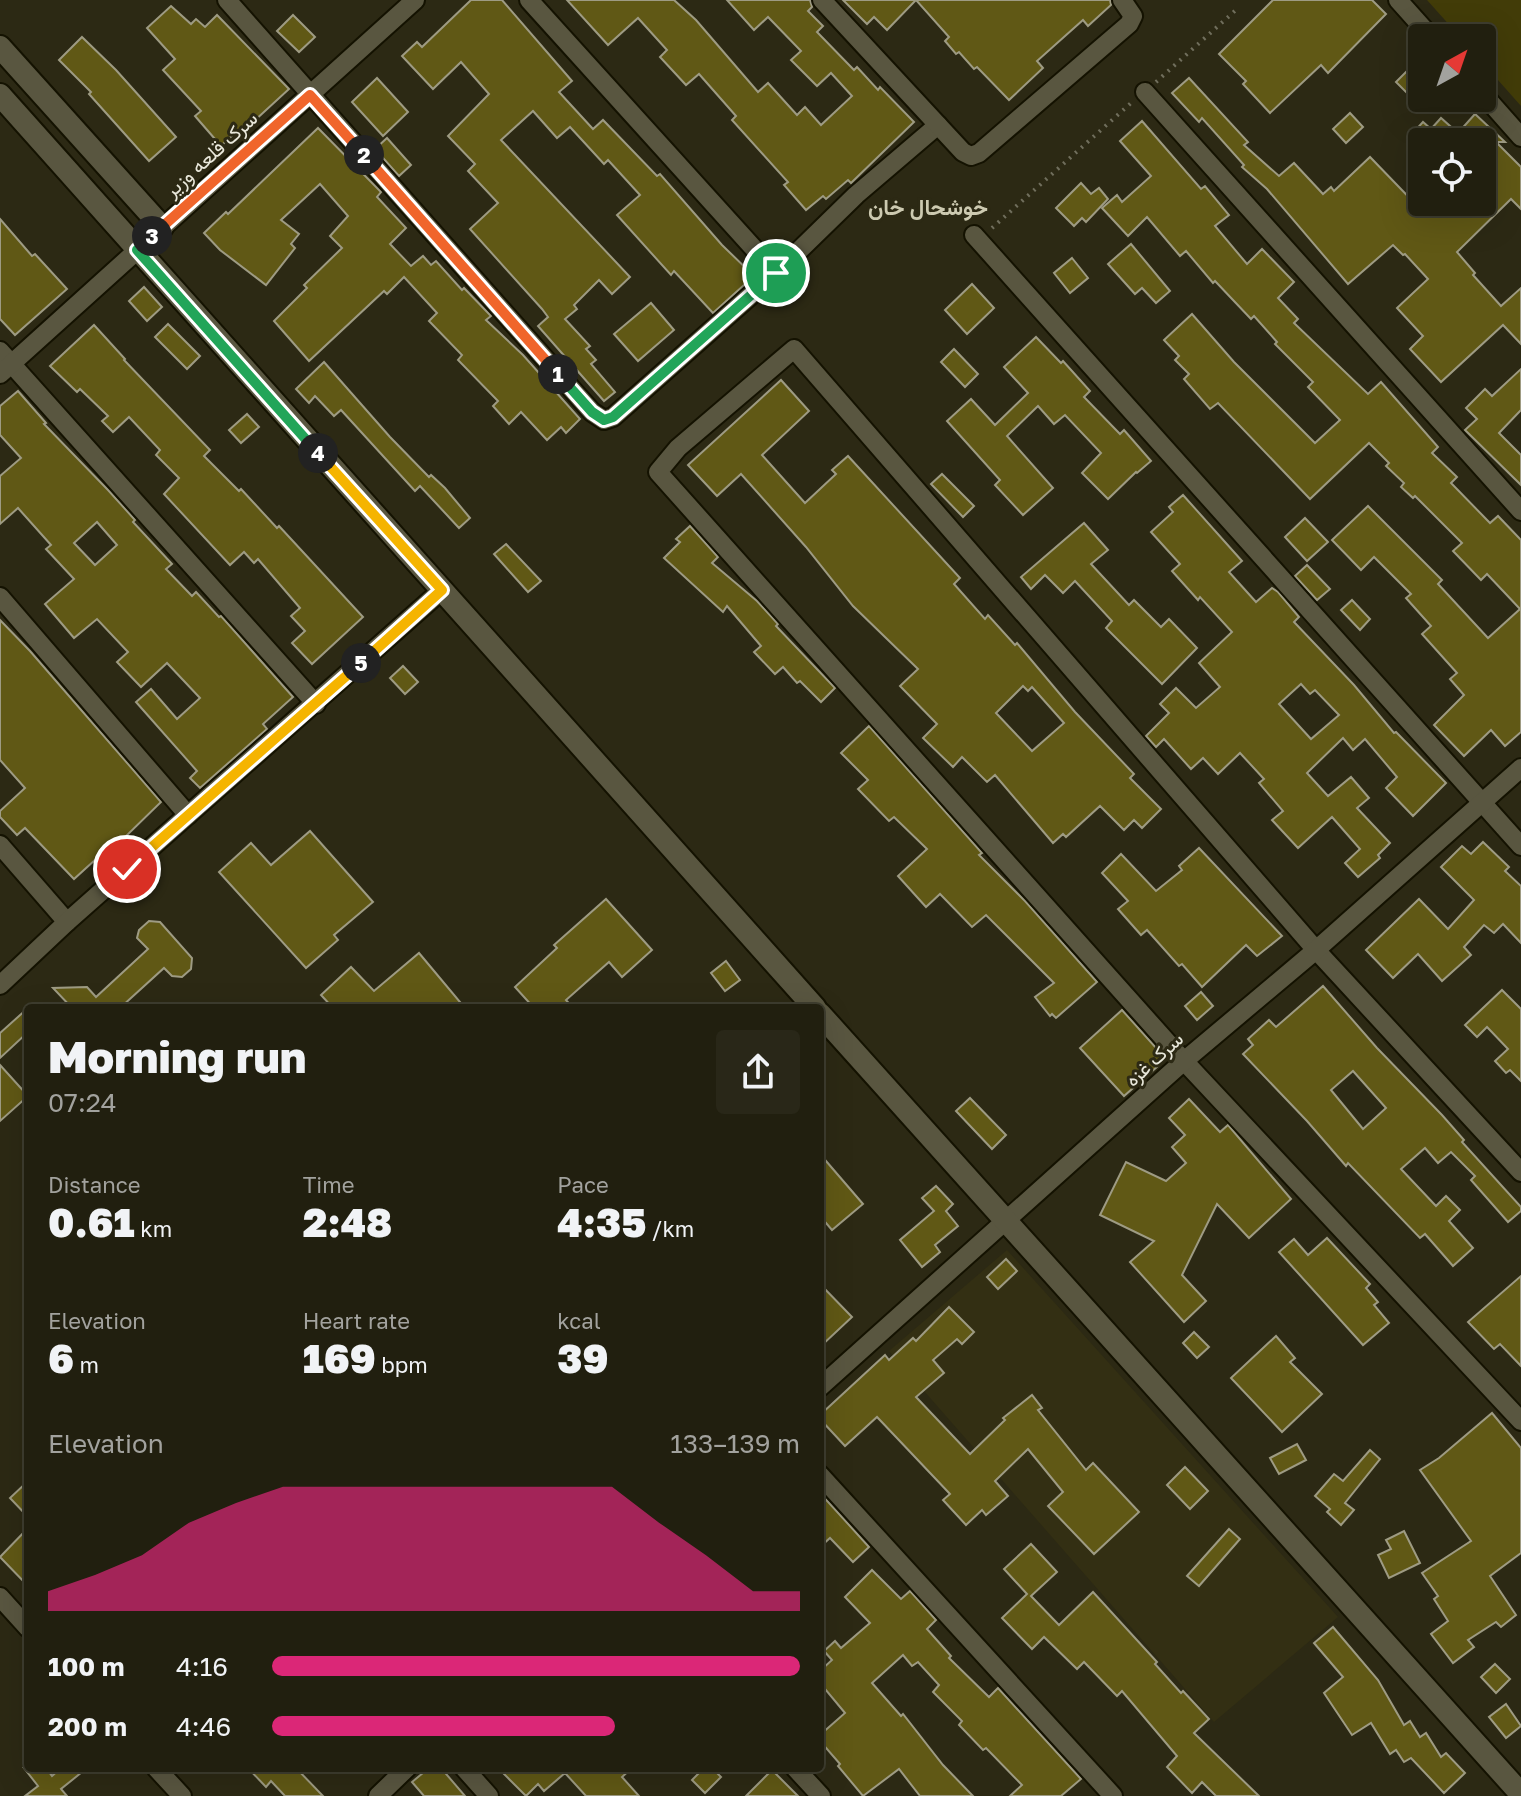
<!DOCTYPE html>
<html lang="en">
<head>
<meta charset="utf-8">
<style>
	:root { --surface:#211f0f; --page:#292718; --text:#f1f3f6; --muted:#a2a29e; --line:#3e3d2f; --accent:#db2777 }
	body { margin:0; font-family:"Golos Text",Vazirmatn,sans-serif; background:var(--page); color:var(--text); height:100vh; display:flex; flex-direction:column; font-size:30px; white-space:nowrap }
	* { box-sizing:border-box; margin:0 }
	p { font-size:26px; color:var(--muted) }
	.icon { flex:none; width:44px; height:44px; fill:none; stroke:currentColor; stroke-width:2; stroke-linecap:round; stroke-linejoin:round }
	.map { position:relative; flex:1; overflow:hidden }
	.side { position:absolute; left:24px; top:1004px; width:800px; height:768px; display:flex; flex-direction:column; background:var(--surface); border-radius:8px; box-shadow:0 8px 32px #0002,0 0 0 2px var(--line) }
	.side>* { flex:none }
	.needle { width:52px; rotate:40deg }
	.tools { position:absolute; left:1408px; top:24px; display:grid; gap:16px }
	.tools a { display:grid; place-items:center; width:88px; height:88px; border-radius:8px; background:var(--surface); box-shadow:0 8px 32px #0002,0 0 0 2px var(--line); font-size:40px }
	.pin { position:absolute; display:grid; place-items:center; width:68px; height:68px; color:#fff; margin:-34px; border:4px solid #fff; border-radius:50%; box-shadow:0 2px 8px #0007 }
	.km { position:absolute; width:40px; height:40px; margin:-20px; border-radius:50%; background:#222; color:#fff; font-size:22px; line-height:40px; text-align:center }
	.round { display:grid; place-items:center; flex:none; width:84px; height:84px; border-radius:8px; background:var(--page) }
	.summary { display:flex; align-items:center; justify-content:space-between; height:136px; padding:0 24px }
	h1 { font-size:44px; font-weight:800; line-height:60px }
	.stats { display:grid; grid-template-columns:repeat(3,1fr); gap:12px; height:136px; padding:8px 24px }
	.stats div { display:grid; align-content:center }
	.stats b { font-size:40px; font-weight:800 }
	.stats small { font-size:22px; font-weight:400 }
	.stats p { font-size:22px }
	.chart { height:224px; padding:16px 24px }
	.chart p { display:flex; justify-content:space-between }
	.chart svg { width:100%; height:144px; margin-top:8px; fill:var(--accent); opacity:.7 }
	ul { padding:0 24px; list-style:none; font-size:26px }
	li { display:grid; grid-template-columns:128px 96px 1fr; align-items:center; height:60px }
	li i { height:20px; border-radius:10px; background:var(--accent) }
	.map>svg:first-child { display:block }
	.built { fill:#332f13 }
	.green { fill:#423c08 }
	.building { fill:#605815; stroke:#9e9b83; stroke-width:2; fill-rule:evenodd }
	.lines { fill:none; stroke-linecap:round; stroke-linejoin:round }
	.minor-casing { stroke:#141201; stroke-width:22 }
	.tertiary-casing { stroke:#141201; stroke-width:26 }
	.path { stroke:#706e5c; stroke-width:4; stroke-dasharray:2 6; stroke-linecap:butt }
	.minor { stroke:#595640; stroke-width:18 }
	.tertiary { stroke:#595640; stroke-width:22 }
	.split-1-casing { stroke:#fff; stroke-width:16 }
	.split-2-casing { stroke:#fff; stroke-width:16 }
	.split-3-casing { stroke:#fff; stroke-width:16 }
	.split-4-casing { stroke:#fff; stroke-width:16 }
	.split-5-casing { stroke:#fff; stroke-width:16 }
	.split-6-casing { stroke:#fff; stroke-width:16 }
	.split-1 { stroke:#22a559; stroke-width:10 }
	.split-2 { stroke:#f0652b; stroke-width:10 }
	.split-3 { stroke:#f0652b; stroke-width:10 }
	.split-4 { stroke:#22a559; stroke-width:10 }
	.split-5 { stroke:#f5b400; stroke-width:10 }
	.split-6 { stroke:#f5b400; stroke-width:10 }
	.labels { text-anchor:middle; stroke-width:6; stroke-linejoin:round; paint-order:stroke }
	.street-label { font-size:20px; fill:#e9e8db; stroke:#2c2914 }
	.neighbourhood-label { font-size:22px; font-weight:bold; fill:#cdcab1; stroke:#2c2914 }
</style>
</head>
<body>
<div class="map">
<svg width="1521" height="1796" viewBox="0 0 1521 1796">
	<rect width="100%" height="100%" fill="#2c2914"/>
	<path class="built" d="M1007,1250L1338,1617L1214,1722L889,1351Z"/>
	<path class="green" d="M1427,0H1521V106L1482,62V38H1461Z"/>
	<g class="building">
		<path d="M471,0H502L572,81L559,92L593,129L603,120L657,176L660,174L722,245L754,276L713,313L674,271L671,275L617,215L640,195L608,160L604,164L570,127L557,138L533,111L501,140L630,277L612,294L599,280L574,305L577,309L565,319L590,346L586,349L596,360L591,364L615,392L604,401L538,326L548,317L542,309L470,229L498,203L468,171L475,164L448,136L489,94L461,62L433,89L402,56L417,42L422,47Z"/>
		<path d="M567,0H674L696,20L758,92L768,83L797,115L805,107L821,125L852,96L831,73L817,86L791,60L801,51L768,17L754,30L727,0H810L812,7L808,11L823,26L817,32L854,70L857,67L878,90L880,87L914,122L851,183L848,180L826,199L823,196L806,210L784,185L788,182L732,120L736,116L699,74L686,85L660,57L667,50L638,18L608,45Z"/>
		<path d="M843,0H916L887,30L874,17L867,24Z"/>
		<path d="M916,0H1110L1111,5L1088,26L1083,20L1037,61L1043,68L1009,100L977,67L974,69L959,52L956,54L945,41L949,37Z"/>
		<path d="M1273,0H1372L1386,14L1328,73L1321,65L1270,113L1243,84L1246,81L1219,54Z"/>
		<path d="M171,6L191,24L196,19L205,27L217,15L289,89L240,134L237,131L221,146L195,116L201,111L163,70L175,59L147,28Z"/>
		<path d="M293,15L315,37L299,52L277,31Z"/>
		<path d="M82,37L116,70L176,137L149,161L89,94L91,92L59,60Z"/>
		<path d="M1422,56V93L1414,100L1396,82Z"/>
		<path d="M377,78L408,112L383,136L352,102Z"/>
		<path d="M1189,78L1248,142L1244,145L1279,176L1294,163L1323,194L1331,187L1334,191L1370,157L1427,216L1442,202H1482V142H1419L1412,134L1423,122L1431,129L1441,118L1458,133L1475,114L1505,142H1496L1521,167V209L1511,199L1457,252L1475,273L1473,275L1501,306L1521,288V344L1503,325L1441,382L1410,349L1423,336L1397,308L1428,279L1405,254L1403,255L1393,245L1348,284L1267,189L1242,167L1244,165L1202,118L1199,122L1172,93Z"/>
		<path d="M1350,113L1363,127L1346,143L1333,129Z"/>
		<path d="M1142,121L1201,189L1205,186L1229,215L1215,226L1247,264L1262,249L1294,282L1278,298L1298,319L1294,323L1368,394L1381,382L1438,447L1432,453L1457,477L1451,483L1490,523L1498,516L1521,540V732L1505,746L1491,730L1464,756L1434,725L1464,695L1450,679L1457,673L1422,634L1431,626L1406,598L1411,594L1374,557L1361,570L1332,540L1368,506L1442,580L1438,584L1488,638L1520,609L1487,574L1481,580L1453,551L1462,543L1415,496L1413,498L1401,487L1404,483L1386,466L1389,463L1369,443L1310,499L1218,403L1210,409L1184,379L1189,374L1175,360L1179,356L1164,340L1192,314L1234,362L1315,443L1340,420L1308,387L1313,382L1275,344L1277,342L1254,316L1251,319L1215,281L1213,283L1186,251L1180,256L1147,217L1128,236L1102,208L1117,195L1122,202L1151,176L1120,141Z"/>
		<path d="M318,128L381,192L377,197L406,228L390,244L411,266L423,256L431,265L436,261L462,290L464,288L491,316L486,320L523,355L580,419L566,433L561,427L547,440L521,412L509,424L493,406L498,401L458,360L462,355L429,321L437,313L404,277L387,294L384,291L309,361L274,321L307,288L304,285L342,248L330,236L348,216L320,184L281,220L299,234L291,244L295,248L266,285L220,250L204,233L226,212L228,214Z"/>
		<path d="M387,138L411,165L399,176L375,149Z"/>
		<path d="M1081,183L1091,194L1099,188L1108,199L1086,222L1082,218L1074,226L1056,208Z"/>
		<path d="M0,219L32,256L35,254L67,289L15,335L0,319Z"/>
		<path d="M1131,244L1170,291L1156,303L1142,288L1135,294L1108,264Z"/>
		<path d="M1072,258L1088,278L1070,293L1054,273Z"/>
		<path d="M972,284L994,308L967,334L945,310Z"/>
		<path d="M144,287L162,307L147,321L129,301Z"/>
		<path d="M651,303L674,330L638,361L614,334Z"/>
		<path d="M168,324L200,356L187,369L155,337Z"/>
		<path d="M94,325L125,359L124,360L210,450L204,456L239,491L241,489L277,528L279,526L363,617L312,664L292,643L305,631L291,616L300,608L258,559L254,563L244,552L230,565L164,494L179,478L156,455L160,450L129,417L113,432L102,421L108,416L80,389L77,392L50,366Z"/>
		<path d="M1036,337L1061,363L1063,361L1090,391L1084,397L1120,434L1124,430L1151,461L1137,473L1136,472L1108,499L1082,473L1101,453L1065,415L1054,424L1038,406L1007,436L1053,488L1023,515L995,485L1000,480L947,421L971,399L995,425L1028,393L1004,367Z"/>
		<path d="M954,349L978,374L965,387L941,362Z"/>
		<path d="M324,362L390,437L429,477L431,475L445,488L470,518L459,528L420,486L415,491L341,410L334,416L315,396L309,403L296,389Z"/>
		<path d="M1521,369V410L1499,433L1521,455V485L1465,430L1477,419L1466,408L1485,389L1492,396Z"/>
		<path d="M781,380L809,411L762,455L805,503L836,474L832,470L848,456L960,578L954,584L985,619L988,615L1015,645L1017,643L1075,712L1134,774L1130,778L1161,809L1142,828L1134,820L1124,830L1100,806L1066,837L1063,834L1053,843L995,775L987,782L962,757L953,767L923,738L937,724L900,686L918,669L853,606L806,547L741,474L717,496L688,465ZM1023,686L1028,691L1032,687L1064,723L1032,751L996,713Z"/>
		<path d="M18,391L46,423L44,424L108,490L135,520L133,522L172,564L166,569L192,596L196,592L219,617L221,616L293,697L263,724L267,729L200,788L190,778L197,771L136,702L151,689L177,719L200,698L167,663L141,687L117,662L128,652L97,619L74,638L45,604L74,579L46,549L51,545L18,508L0,524V476L21,458L0,435V406ZM97,522L117,545L95,565L74,543Z"/>
		<path d="M247,414L259,427L241,443L229,430Z"/>
		<path d="M942,474L974,506L963,517L931,484Z"/>
		<path d="M1183,495L1242,561L1229,572L1256,602L1272,588L1278,592L1299,617L1294,622L1354,685L1394,733L1396,732L1446,783L1413,816L1386,788L1397,777L1365,739L1353,750L1343,738L1307,773L1328,796L1351,777L1369,798L1357,808L1390,843L1378,855L1380,858L1358,877L1345,863L1360,849L1332,817L1298,848L1272,820L1283,811L1259,783L1264,779L1240,753L1218,774L1203,758L1191,769L1164,739L1156,747L1146,736L1169,713L1160,704L1176,688L1196,708L1220,687L1199,663L1232,632L1200,597L1198,600L1172,571L1180,564L1151,532L1173,512L1169,507ZM1301,684L1310,694L1315,690L1339,715L1311,739L1279,704Z"/>
		<path d="M1305,518L1328,542L1307,561L1285,537Z"/>
		<path d="M1084,523L1108,550L1091,564L1129,605L1134,600L1161,627L1169,619L1197,648L1162,684L1106,628L1112,621L1075,581L1063,593L1045,575L1031,589L1021,577Z"/>
		<path d="M690,526L718,557L712,563L757,601L778,624L776,626L835,688L821,702L800,681L797,683L783,667L775,674L754,652L761,646L727,606L723,612L664,558L680,542L676,539Z"/>
		<path d="M506,544L541,581L528,592L494,554Z"/>
		<path d="M1307,565L1330,589L1317,600L1295,576Z"/>
		<path d="M1352,600L1370,619L1360,630L1341,610Z"/>
		<path d="M0,620L30,651L161,802L120,842L118,839L74,879L25,828L17,835L0,817V811L25,788L0,760Z"/>
		<path d="M403,666L418,682L405,694L390,678Z"/>
		<path d="M869,726L982,853L979,855L1025,901L1097,982L1056,1018L1052,1014L1050,1016L1035,997L1054,983L986,915L972,927L940,894L926,907L898,876L927,849L894,817L889,821L858,789L868,780L841,753Z"/>
		<path d="M310,831L373,902L334,935L338,940L306,968L219,872L251,843L271,865Z"/>
		<path d="M1483,842L1509,867L1505,871L1521,886V943L1503,924L1494,933L1484,925L1464,947L1471,955L1442,981L1418,954L1393,978L1366,950L1419,899L1448,929L1474,900L1441,867L1462,846L1471,854Z"/>
		<path d="M1199,848L1282,936L1257,956L1246,945L1202,987L1182,964L1179,966L1147,930L1141,935L1118,909L1128,901L1102,873L1121,854L1156,891L1182,870L1179,866Z"/>
		<path d="M606,899L652,950L622,977L609,962L566,1000L573,1008H534L515,987L557,948L554,945Z"/>
		<path d="M149,921L160,922L192,958L191,969L182,977L172,976L164,968L120,1008H72L53,988L87,987L96,997L148,949L137,938L139,930Z"/>
		<path d="M419,953L465,1008H333L321,995L351,967L374,991Z"/>
		<path d="M726,961L740,980L725,991L711,973Z"/>
		<path d="M1323,986L1377,1048L1442,1115L1464,1140L1462,1142L1521,1207V1211L1508,1222L1471,1180L1475,1176L1451,1152L1438,1163L1425,1148L1401,1169L1436,1206L1446,1196L1460,1210L1449,1221L1473,1248L1453,1266L1425,1234L1420,1238L1348,1163L1346,1166L1307,1121L1243,1054L1253,1045L1248,1039L1269,1020L1276,1027ZM1353,1071L1386,1108L1363,1129L1331,1090Z"/>
		<path d="M1502,990L1521,1009V1081L1510,1070L1506,1073L1495,1061L1508,1049L1487,1027L1477,1037L1465,1025Z"/>
		<path d="M1201,992L1213,1006L1197,1020L1185,1006Z"/>
		<path d="M28,1008V1032L0,1058V1033Z"/>
		<path d="M1122,1010L1166,1059L1124,1096L1080,1048Z"/>
		<path d="M0,1065L28,1096L0,1121Z"/>
		<path d="M970,1098L1006,1135L992,1149L956,1111Z"/>
		<path d="M1189,1099L1220,1132L1228,1125L1291,1199L1249,1238L1217,1204L1182,1275L1206,1301L1184,1322L1130,1262L1154,1241L1100,1215L1126,1162L1166,1181L1186,1163L1172,1147L1185,1135L1169,1118Z"/>
		<path d="M820,1154L863,1204L832,1230L820,1216Z"/>
		<path d="M936,1186L953,1204L946,1211L958,1226L935,1245L940,1252L922,1267L900,1240L934,1211L922,1198Z"/>
		<path d="M1327,1238L1370,1284L1366,1288L1378,1302L1374,1305L1389,1323L1363,1345L1279,1252L1294,1239L1308,1255Z"/>
		<path d="M1006,1259L1017,1271L998,1289L987,1277Z"/>
		<path d="M1521,1276V1366L1500,1344L1494,1349L1468,1322Z"/>
		<path d="M820,1284L852,1317L820,1347Z"/>
		<path d="M949,1307L974,1332L962,1344L957,1339L933,1360L944,1373L916,1397L970,1454L1005,1420L1003,1418L1032,1395L1042,1408L1038,1410L1086,1470L1093,1463L1139,1512L1094,1554L1048,1506L1063,1492L1028,1449L995,1481L1008,1496L986,1515L982,1510L966,1525L943,1500L950,1494L877,1417L845,1446L820,1419V1415L885,1355L889,1360L913,1338L916,1341Z"/>
		<path d="M1194,1332L1209,1347L1197,1358L1183,1343Z"/>
		<path d="M1276,1336L1295,1358L1290,1362L1322,1394L1282,1432L1231,1378Z"/>
		<path d="M1492,1413L1521,1448V1553L1490,1576L1516,1615L1501,1627L1496,1622L1468,1640L1474,1647L1453,1663L1431,1634L1448,1621L1434,1599L1438,1596L1422,1573L1471,1541L1420,1470L1439,1458Z"/>
		<path d="M1297,1444L1306,1460L1279,1474L1270,1458Z"/>
		<path d="M1370,1450L1380,1459L1345,1503L1354,1510L1341,1525L1327,1512L1330,1509L1315,1496L1334,1474L1343,1481Z"/>
		<path d="M1185,1467L1208,1491L1190,1509L1167,1485Z"/>
		<path d="M28,1481V1517L10,1498Z"/>
		<path d="M820,1493L869,1547L853,1562L830,1538L820,1547Z"/>
		<path d="M28,1528V1586L0,1557Z"/>
		<path d="M1229,1529L1240,1539L1199,1586L1187,1576Z"/>
		<path d="M1404,1531L1420,1563L1389,1578L1378,1555L1391,1549L1386,1540Z"/>
		<path d="M1031,1544L1057,1572L1031,1596L1059,1625L1093,1592L1157,1662L1155,1664L1181,1693L1183,1691L1209,1719L1194,1733L1259,1796H1216L1202,1782L1192,1793L1167,1767L1177,1756L1122,1691L1117,1696L1084,1662L1077,1669L1044,1637L1032,1649L1002,1618L1027,1594L1004,1569Z"/>
		<path d="M872,1570L901,1599L910,1591L936,1620L927,1629L951,1656L949,1658L989,1697L998,1688L1081,1779L1061,1796H1010L1022,1785L986,1748L983,1750L959,1725L962,1721L933,1692L939,1685L918,1662L912,1666L903,1655L872,1683L901,1716L903,1714L943,1765L973,1796H920L899,1769L863,1796L838,1766L840,1764L820,1741V1735L845,1713L820,1683V1671L832,1660L824,1651L835,1641L841,1648L870,1623L845,1597Z"/>
		<path d="M1333,1627L1378,1680L1404,1725L1410,1721L1420,1737L1426,1733L1441,1757L1446,1753L1465,1773L1444,1793L1411,1758L1404,1762L1396,1750L1390,1754L1371,1723L1352,1735L1324,1693L1343,1677L1314,1643Z"/>
		<path d="M1495,1664L1510,1679L1496,1693L1481,1677Z"/>
		<path d="M1506,1704L1521,1726L1506,1738L1489,1717Z"/>
		<path d="M24,1768H46L52,1776L61,1768H87L61,1789L67,1796H25L38,1786Z"/>
		<path d="M248,1768H296L323,1796H285L271,1781L266,1787Z"/>
		<path d="M429,1768H441L465,1796H424L412,1782Z"/>
		<path d="M498,1768H632L622,1777L639,1796H586L565,1773L544,1791L538,1784L526,1796Z"/>
		<path d="M704,1768H712L721,1777L705,1793L692,1780Z"/>
		<path d="M772,1770L798,1796H746Z"/>
	</g>
	<g class="lines">
		<g class="minor-casing">
			<g id="minor">
				<path d="M227,0L592,412L604,420L613,417L776,273L856,195L938,125"/>
				<path d="M529,0L776,273"/>
				<path d="M822,0L963,152L971,156L979,153L1129,24L1133,16L1122,0"/>
				<path d="M1398,0L1432,38"/>
				<path d="M1145,92L1521,511"/>
				<path d="M1482,93L1521,137"/>
				<path d="M974,235L1521,846"/>
				<path d="M0,351L316,704"/>
				<path d="M0,374L415,0"/>
				<path d="M0,597L188,815"/>
				<path d="M0,845L67,922"/>
				<path d="M0,985L67,922L442,590"/>
				<path d="M1521,1172L1316,950L794,349L678,448L658,472L1184,1061L1521,1421"/>
				<path d="M820,1387L1184,1061L1316,950L1521,768"/>
				<path d="M820,1475L1113,1796"/>
				<path d="M0,1597L28,1628"/>
				<path d="M156,1768L182,1796"/>
				<path d="M464,1768L489,1796"/>
				<path d="M795,1768L821,1796"/>
				<path d="M378,1796L407,1768"/>
			</g>
		</g>
		<g class="tertiary-casing">
			<g id="tertiary">
				<path d="M0,47L162,227"/>
				<path d="M0,95L815,1008"/>
				<path d="M820,1014L1521,1794"/>
			</g>
		</g>
		<g class="path">
			<path d="M1156,82L1237,9"/>
			<path d="M992,228L1131,103"/>
		</g>
		<use href="#minor" class="minor"/>
		<use href="#tertiary" class="tertiary"/>
	</g>
	<g class="lines">
		<g class="split-1-casing">
			<path id="split-1" d="M558,374L592,412L604,420L613,417L776,273"/>
		</g>
		<g class="split-2-casing">
			<path id="split-2" d="M364,155L558,374"/>
		</g>
		<g class="split-3-casing">
			<path id="split-3" d="M152,236L310,95L364,155"/>
		</g>
		<g class="split-4-casing">
			<path id="split-4" d="M152,236L137,250L318,453"/>
		</g>
		<g class="split-5-casing">
			<path id="split-5" d="M318,453L442,590L361,663"/>
		</g>
		<g class="split-6-casing">
			<path id="split-6" d="M127,869L361,663"/>
		</g>
		<use href="#split-1" class="split-1"/>
		<use href="#split-2" class="split-2"/>
		<use href="#split-3" class="split-3"/>
		<use href="#split-4" class="split-4"/>
		<use href="#split-5" class="split-5"/>
		<use href="#split-6" class="split-6"/>
	</g>
	<g class="labels">
		<g class="street-label">
			<text transform="translate(211 154) rotate(-42)" y="7">سرک قلعه وزیر</text>
			<text transform="translate(1154 1059) rotate(-42)" y="7">سرک غزه</text>
		</g>
		<g class="neighbourhood-label">
			<text x="928" y="215">خوشحال خان</text>
		</g>
	</g>
</svg>
<div class="tools">
<a><svg class="needle" viewBox="-14 -14 28 28"><path d="M0-13l5 13h-10z" fill="#e53935"/><path d="M0 13l5-13h-10z" fill="#a2a29e"/></svg></a>
<a><svg class="icon" aria-label="locate" viewBox="0 0 24 24"><circle cx="12" cy="12" r="6"/><path d="M12 2v4M12 18v4M2 12h4M18 12h4"/></svg></a>
</div>
<div class="pin" style="left:776px;top:273px;background:#1e9e55"><svg class="icon" aria-label="arrive" viewBox="0 0 24 24"><path d="M6 21V4h12l-3 4 3 4H6"/></svg></div>
<div class="pin" style="left:127px;top:869px;background:#d93025"><svg class="icon" aria-label="check" viewBox="0 0 24 24"><path d="M5 12l5 5 9-10"/></svg></div>
<b class="km" style="left:558px;top:374px">1</b>
<b class="km" style="left:364px;top:155px">2</b>
<b class="km" style="left:152px;top:236px">3</b>
<b class="km" style="left:318px;top:453px">4</b>
<b class="km" style="left:361px;top:663px">5</b>
<section class="side">
<div class="summary"><div><h1>Morning run</h1><p>07:24</p></div><a class="round"><svg class="icon" aria-label="share" viewBox="0 0 24 24"><path d="M12 15V3M7 8l5-5 5 5M5 13v7h14v-7"/></svg></a></div>
<div class="stats">
<div><p>Distance</p><b>0.61<small> km</small></b></div>
<div><p>Time</p><b>2:48</b></div>
<div><p>Pace</p><b>4:35<small> /km</small></b></div>
</div>
<div class="stats">
<div><p>Elevation</p><b>6<small> m</small></b></div>
<div><p>Heart rate</p><b>169<small> bpm</small></b></div>
<div><p>kcal</p><b>39</b></div>
</div>
<div class="chart"><p><span>Elevation</span>133–139 m</p>
<svg viewBox="0 0 160 44" preserveAspectRatio="none"><path d="M0 44V38L10 33L20 27L30 17L40 11L50 6L60 6L70 6L80 6L90 6L100 6L110 6L120 6L130 17L140 27L150 38L160 38V44z"/></svg>
</div>
<ul>
<li><b>100 m</b>4:16<i style="width:100%"></i></li>
<li><b>200 m</b>4:46<i style="width:65%"></i></li>
</ul>
</section>
</div>
</body>
</html>
